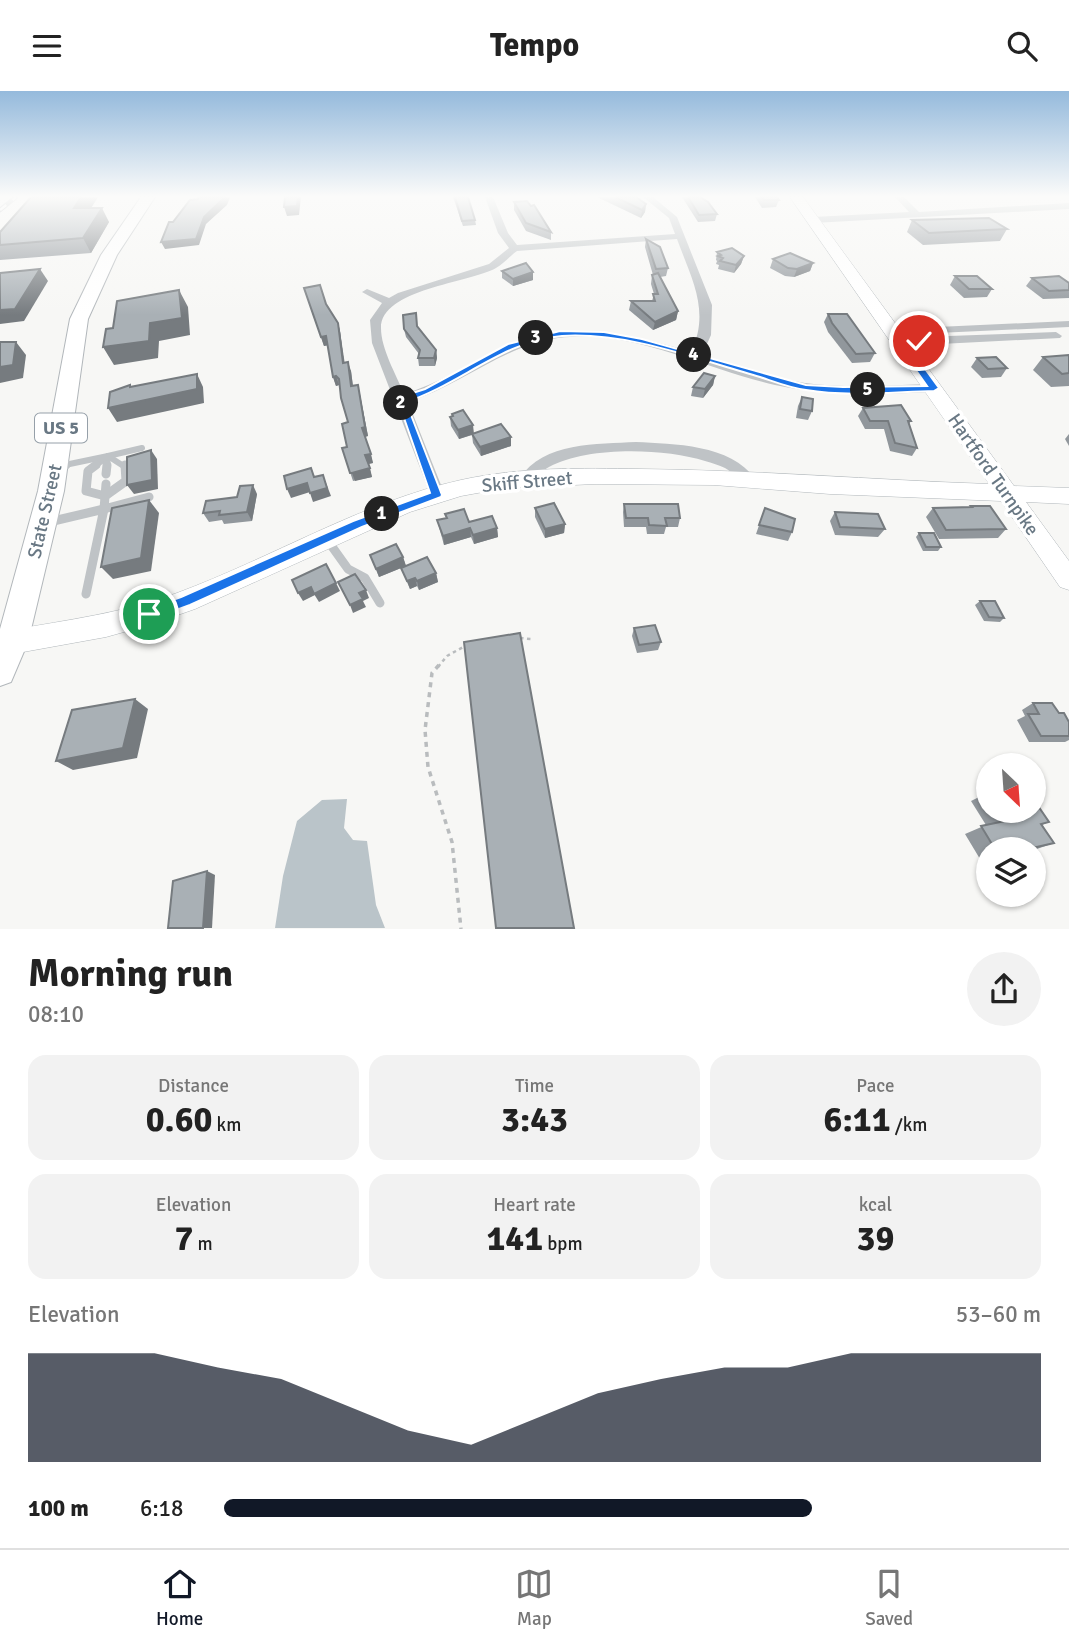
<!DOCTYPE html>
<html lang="en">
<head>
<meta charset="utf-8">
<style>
	:root { --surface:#fff; --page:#f2f2f2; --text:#222; --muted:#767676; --line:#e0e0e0; --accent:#111827 }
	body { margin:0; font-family:Signika,sans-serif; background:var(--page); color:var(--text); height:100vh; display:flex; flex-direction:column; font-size:26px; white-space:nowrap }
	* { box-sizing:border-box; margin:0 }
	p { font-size:23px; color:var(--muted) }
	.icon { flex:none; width:38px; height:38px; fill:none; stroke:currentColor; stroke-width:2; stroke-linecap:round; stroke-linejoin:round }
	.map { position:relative; height:838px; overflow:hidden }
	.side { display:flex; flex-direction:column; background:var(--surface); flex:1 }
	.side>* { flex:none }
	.needle { width:46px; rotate:155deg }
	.buttons { position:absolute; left:976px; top:662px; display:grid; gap:14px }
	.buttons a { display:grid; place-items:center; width:70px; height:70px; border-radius:50%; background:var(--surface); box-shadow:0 2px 5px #0004; font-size:35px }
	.pin { position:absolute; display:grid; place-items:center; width:60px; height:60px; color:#fff; margin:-30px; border:4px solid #fff; border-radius:50%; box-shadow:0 2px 7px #0007 }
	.km { position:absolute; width:35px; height:35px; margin:-18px; border-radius:50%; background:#222; color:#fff; font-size:19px; line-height:35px; text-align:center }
	.round { display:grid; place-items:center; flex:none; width:74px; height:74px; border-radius:37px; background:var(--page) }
	.head { display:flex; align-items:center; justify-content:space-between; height:119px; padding:0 28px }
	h1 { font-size:38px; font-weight:700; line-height:52px }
	.figures { display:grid; grid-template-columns:repeat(3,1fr); gap:10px; height:119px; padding:7px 28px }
	.figures div { display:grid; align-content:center; border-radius:18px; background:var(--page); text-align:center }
	.figures b { font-size:35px; font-weight:700 }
	.figures small { font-size:19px; font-weight:400 }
	.figures p { font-size:19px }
	.chart { height:196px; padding:14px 28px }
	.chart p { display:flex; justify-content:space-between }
	.chart svg { width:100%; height:126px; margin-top:7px; fill:var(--accent); opacity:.7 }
	ul { padding:0 28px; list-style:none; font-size:23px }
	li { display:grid; grid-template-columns:112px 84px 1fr; align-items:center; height:52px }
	li i { height:18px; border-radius:9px; background:var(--accent) }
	header { display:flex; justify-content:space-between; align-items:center; height:91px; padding:0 28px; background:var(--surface); font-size:32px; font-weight:700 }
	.tab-bar { display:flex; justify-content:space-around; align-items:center; height:98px; border-top:2px solid var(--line); background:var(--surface); font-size:19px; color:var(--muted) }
	.tab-bar a { display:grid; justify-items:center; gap:4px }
	.tab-bar .on { color:var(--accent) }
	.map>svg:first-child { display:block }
	.water { fill:#bac4c9 }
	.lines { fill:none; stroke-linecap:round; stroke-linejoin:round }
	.secondary-casing { stroke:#b1b7bb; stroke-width:1 }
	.primary-casing { stroke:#b2b7bb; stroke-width:2 }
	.path-far1 { stroke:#b9bcbe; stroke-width:2.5; stroke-dasharray:3.5 3.5; stroke-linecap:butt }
	.path { stroke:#b9bcbe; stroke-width:3.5; stroke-dasharray:5 5; stroke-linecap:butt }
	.service-far1 { stroke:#bfc3c6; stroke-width:6 }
	.service { stroke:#bfc3c6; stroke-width:9 }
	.minor { fill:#bfc3c6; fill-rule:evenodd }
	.secondary { fill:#fff; fill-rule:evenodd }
	.primary { fill:#fff; fill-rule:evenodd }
	.rail-casing { stroke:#a1a7ac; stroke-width:4.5 }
	.rail { stroke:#fff; stroke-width:2.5; stroke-dasharray:8; stroke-linecap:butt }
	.wall { fill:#91979c }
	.shaded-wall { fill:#767b7f }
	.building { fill:#a9b0b5; stroke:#767b7f; stroke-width:2 }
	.route { fill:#1a73e8; stroke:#fff; stroke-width:2 }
	.labels { text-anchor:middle; stroke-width:7; stroke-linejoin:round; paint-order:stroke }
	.shield { fill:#fff; stroke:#96a0a9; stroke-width:2 }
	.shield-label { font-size:18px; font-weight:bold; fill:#697884 }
	.street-label { font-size:19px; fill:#697884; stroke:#fff }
</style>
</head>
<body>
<header><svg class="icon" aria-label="menu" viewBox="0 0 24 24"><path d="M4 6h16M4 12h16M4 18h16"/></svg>Tempo<svg class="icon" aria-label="search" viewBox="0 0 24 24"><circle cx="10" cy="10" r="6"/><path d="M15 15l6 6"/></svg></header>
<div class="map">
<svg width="1069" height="838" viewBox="0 0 1069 838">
	<rect width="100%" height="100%" fill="#f7f7f5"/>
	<path class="water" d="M347,708L344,737L353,749L367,750L376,814L385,837H275L283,785L297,730L322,709Z"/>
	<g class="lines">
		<g class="secondary-casing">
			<path id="secondary" d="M790,106H803L1014,395L1069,397V413L1026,411L1069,470V499L1060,496L1001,410L830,403L714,394L596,393L505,397L461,405L410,421L195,518L149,534L106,546L12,563L2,560L0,548L2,542L12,539C67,529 124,522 177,502C272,467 362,411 461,389C520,376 581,377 640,378C757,379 873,389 989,393Z"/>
		</g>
		<g class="primary-casing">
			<path id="primary" d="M141,106H155L117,164L88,228L64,400L28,551L11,591L0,595V538L38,400L70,228L101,164Z"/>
		</g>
		<g class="path-far1">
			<path d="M520,547L531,548"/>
			<path d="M438,576L447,565L465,555"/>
		</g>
		<path class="path" d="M439,574L432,582L425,639L428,676L452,751L461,838"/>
		<g class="service-far1">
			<path d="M108,365L142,357"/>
			<path d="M60,375L108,365L107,376"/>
			<path d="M94,376L108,365L125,376"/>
		</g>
		<g class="service">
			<path d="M96,374L88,380L86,400L105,405L126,390L125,374"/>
			<path d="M60,375L66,374"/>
			<path d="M106,383L107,374"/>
			<path d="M106,393L104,418L149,406"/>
			<path d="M49,431L104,418L86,503"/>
			<path d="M328,450L348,478L365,487L380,512"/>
		</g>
		<g class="minor">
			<path d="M485,106H493L508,142L517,154L675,143L669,127L643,106H653L677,126L712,214L711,244L702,264C736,275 770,286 805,292C848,298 891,294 934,293L940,297L934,301C880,303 828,306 775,294C704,278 633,237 558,247C503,255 460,295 408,311L445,404L437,410L432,408L372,252L370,229L382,212L362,201L367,198L389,207L398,202L489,173L509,157L498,142ZM677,148C691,187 711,220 691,261C625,241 562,228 497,259C466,274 438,293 404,303C396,283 381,258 381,237C381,198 469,192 496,177C503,173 510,165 517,160Z"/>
			<path d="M895,106H904L919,121L1069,112V118L813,132L808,129L813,126L909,121Z"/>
			<path d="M1069,230V236L894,244L888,241L894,238Z"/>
			<path d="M1056,241L1062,245L1060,247L921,254L915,250L921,246Z"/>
			<path d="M636,351C673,353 731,353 755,388L747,393C738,391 734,382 725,377C719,374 712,372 705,370C664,357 587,355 549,376C543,379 538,386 533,391H523L520,387C543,351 598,353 636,351Z"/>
		</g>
		<use href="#secondary" class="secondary"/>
		<use href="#primary" class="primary"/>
		<g class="rail-casing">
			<path id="rail" d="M0,119L16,106"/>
		</g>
		<use href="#rail" class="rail"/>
	</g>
	<g class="wall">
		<path d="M31,106H98L91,117L109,131L91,162L0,169V141Z"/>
		<path d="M453,106H468L475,129L476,134L463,135Z"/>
		<path d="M597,106H636L646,113L645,121L641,127Z"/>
		<path d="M682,106H700L717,123L715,130L698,131Z"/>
		<path d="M755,106H777L779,109L776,116L762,117Z"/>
		<path d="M514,111L551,141V149L526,140L514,119Z"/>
		<path d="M912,129L1007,138L1000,150L923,154L907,141Z"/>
		<path d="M646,148L668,177L666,185L660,186L678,220L676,229L653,239L629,219L631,210H652L654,203L651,193L652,184H653L645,156Z"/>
		<path d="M717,161L744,165L741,173L734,182L718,178L719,174L716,173L717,170L716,169Z"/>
		<path d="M773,168L813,172L810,180L794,186L785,185L770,177Z"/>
		<path d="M502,180L533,189L513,195L502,187Z"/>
		<path d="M955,185L992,198L987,206L964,207L950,194Z"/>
		<path d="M1032,187L1069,192V207L1043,208L1026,195Z"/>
		<path d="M304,197L326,213L338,232L340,240L344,272L351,280L353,295L360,303L368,345L365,346L373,372L368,373L372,386L353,390L342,357L347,356L348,332L339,294L336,295L333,286L328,254L324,255Z"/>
		<path d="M828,223L875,262L870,271L852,272L828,241L824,231Z"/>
		<path d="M418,236L436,259L437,267L435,275H419L418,267L419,263L406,246L404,238Z"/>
		<path d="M1069,264V295L1051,296L1033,279L1043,266Z"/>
		<path d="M977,267L1007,277L1001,286L982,287L971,276Z"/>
		<path d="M715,285L713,294L703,307L691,305L693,296Z"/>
		<path d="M802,306L812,320L808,329L796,327L798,315Z"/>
		<path d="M863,317L911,330L909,333L917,357L912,365L890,360L884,338H865L858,325Z"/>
		<path d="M452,323L473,334V343L511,346V355L481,365L473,352L472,344L459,348L451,335L450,326L452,325Z"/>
		<path d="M1069,343V355L1065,348Z"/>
		<path d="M257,403L252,430L224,433L222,429L209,431L203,422L237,406Z"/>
		<path d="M624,413L680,427L678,436H666L664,443H647L646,436H624L623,421Z"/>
		<path d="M971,415L1006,438L998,447L939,448L926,426L933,417L969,416Z"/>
		<path d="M535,417L565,433L564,442L545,447L535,426Z"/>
		<path d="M765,417L792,441L788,450L756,443Z"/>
		<path d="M835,421L885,438L878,446L835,444L830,430Z"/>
		<path d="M445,423L469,431L497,437L498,446L474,453L471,446L444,454L437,429L446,427Z"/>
		<path d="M919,442L941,456L938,460H923L916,446Z"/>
		<path d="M370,464L403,466L406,475L436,482L438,491L419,499L417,495L410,498L401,477L379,486Z"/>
		<path d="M980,510L1004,527L1000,531L984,530L975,514Z"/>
		<path d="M634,537L661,551L658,559L637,562L632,545Z"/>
		<path d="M1033,612L1059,622L1069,631V649L1065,651H1029L1017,629L1025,625L1022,619Z"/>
		<path d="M989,701V719H1034L1049,731L1042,734L1054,752L1034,759V758H989V783L965,743L986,734L971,710Z"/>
	</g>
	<g class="shaded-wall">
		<path d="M81,106H98L82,131L74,117Z"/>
		<path d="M225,106H230L227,114L206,133L199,154L165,158L161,151L204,126Z"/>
		<path d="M298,106H301L299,124L287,125L284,116Z"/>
		<path d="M646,113L645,121L641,127L642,119Z"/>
		<path d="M102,117L109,131L91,162L83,147Z"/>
		<path d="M744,165L741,173L734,182L736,174Z"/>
		<path d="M813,172L810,180L794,186L797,178Z"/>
		<path d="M40,178L48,190L24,230L0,233V219Z"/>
		<path d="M533,181V189L513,195V188Z"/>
		<path d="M179,199L188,216L190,244L159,250L158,267L114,274L103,256L150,232Z"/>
		<path d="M678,220L676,229L653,239L655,231Z"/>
		<path d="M338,232L340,240L346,281L343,272Z"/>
		<path d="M326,245L329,254L324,255L321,246Z"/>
		<path d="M16,251L26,264L23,287L0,292V276Z"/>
		<path d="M436,259L437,267L435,275L434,267Z"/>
		<path d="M348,271L351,280L354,304L351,295Z"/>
		<path d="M197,283L203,296L204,312L117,331L108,317Z"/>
		<path d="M336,285L339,294L336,295L333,286Z"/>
		<path d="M715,285L713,294L703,307L705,298Z"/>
		<path d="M358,294L368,345L364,346L362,337Z"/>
		<path d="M473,334L474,343L459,348L458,339Z"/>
		<path d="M511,346V355L481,365L480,356Z"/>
		<path d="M151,359L157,368L158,398L134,403L127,394Z"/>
		<path d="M371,363L373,372L368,373L365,364Z"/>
		<path d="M370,377L372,386L355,390L352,382Z"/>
		<path d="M307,392L310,401L291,407L287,398Z"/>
		<path d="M326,392L331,405L313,411L310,402Z"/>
		<path d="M253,394L257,403L252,430L247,421Z"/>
		<path d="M149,409L159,422L151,480L113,488L101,476Z"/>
		<path d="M565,433L564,442L545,447V438Z"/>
		<path d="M470,437L471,446L444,454L443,445Z"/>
		<path d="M497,437L498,446L474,453L473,444Z"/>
		<path d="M403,466L406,475L379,486L376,478Z"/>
		<path d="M436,482L438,491L419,499L417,490Z"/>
		<path d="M415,487L417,495L410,498L407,490Z"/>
		<path d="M336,492L340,500L319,511L314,503Z"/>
		<path d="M311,496L315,504L303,510L298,502Z"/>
		<path d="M366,499L369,507L363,510L366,516L353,522L350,514L359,502Z"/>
		<path d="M135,608L148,618L137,667L73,679L56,670Z"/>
		<path d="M207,780L215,784L212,837H203Z"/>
	</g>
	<g class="building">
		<path d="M31,106H81L74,117H102L83,147L0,154V141Z"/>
		<path d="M199,106H225L204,126L196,148L161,151L169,131H173L190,109L198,108Z"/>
		<path d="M285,106H298L297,115L284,116Z"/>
		<path d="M455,106H468L475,129L462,130Z"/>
		<path d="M615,106H636L646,113L642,119Z"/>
		<path d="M688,106H700L708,111L717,123L699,124Z"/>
		<path d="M762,106H777L779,109H764Z"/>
		<path d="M527,110L531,115L534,114L551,141L526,132L514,111Z"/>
		<path d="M989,127L1007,138L929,142L912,129Z"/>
		<path d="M646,148L660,156L668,177L656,178Z"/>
		<path d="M732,157L744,165L736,174L720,170L723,167L718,165L721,164L717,161Z"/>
		<path d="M790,162L813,172L797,178L788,177L773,168Z"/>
		<path d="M526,172L533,181L513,188L502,180Z"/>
		<path d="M40,178L15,218L0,219V182Z"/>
		<path d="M658,182L678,220L655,231L631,210H655L653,203H658L652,184Z"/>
		<path d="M955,185H977L992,198H969Z"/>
		<path d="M1059,185L1069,192V199L1049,200L1032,187Z"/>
		<path d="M320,194L326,213L338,232L343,272L348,271L351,295L358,294L365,336L362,337L371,363L365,364L370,377L352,382H350L342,357L347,356L342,333L348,331L341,307L339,288L336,285L333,286L326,245L321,246L304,197Z"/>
		<path d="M179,199L182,227L150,232L149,250L103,256L106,238L113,237L117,210Z"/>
		<path d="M416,222L417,235L436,259L434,267H418L420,259L404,238L403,224Z"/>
		<path d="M828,223H847L875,262L856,263L832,232Z"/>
		<path d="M0,251H16L13,274L0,276Z"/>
		<path d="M1069,264V282L1062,283L1043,266Z"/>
		<path d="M996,266L1007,277L988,278L977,267Z"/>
		<path d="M704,282L715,285L705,298L693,296Z"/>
		<path d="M197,283V298L108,317L110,301L130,294V296Z"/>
		<path d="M802,306L813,308L812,320L800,318Z"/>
		<path d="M901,314L911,330H908L917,357L895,352L888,330H870L863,317Z"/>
		<path d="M463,319L473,334L458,339L450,326L453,325L452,323Z"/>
		<path d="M501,333L511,346L480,356L472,343Z"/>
		<path d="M151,359L152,389L127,394V366Z"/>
		<path d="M311,377L314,386L323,384L327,397L310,402L307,392L287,398L284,385Z"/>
		<path d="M253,394L247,421L219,424L220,420L203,422L206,410L237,406L240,395Z"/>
		<path d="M149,409L141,467L101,476L112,417Z"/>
		<path d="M554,412L565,433L545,438L535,417Z"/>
		<path d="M624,413H678L680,427H665L667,435L649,434L648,427H626Z"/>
		<path d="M971,415H990L1006,438L946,439L933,417L972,416Z"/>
		<path d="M765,417L795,428L792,441L759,434Z"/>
		<path d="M464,418L469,431L492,425L497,437L473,444L470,437L443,445L437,429L447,427L445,423Z"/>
		<path d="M835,421L878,423L885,438L840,436Z"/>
		<path d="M919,442H934L941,456H926Z"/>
		<path d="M396,453L403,466L376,478L370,464Z"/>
		<path d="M427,466L436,482L417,490L415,487L407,490L401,477Z"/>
		<path d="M326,473L336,492L314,503L311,496L298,502L292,489Z"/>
		<path d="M355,483L366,499L359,502L363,508L350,514L338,491Z"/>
		<path d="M980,510H995L1004,527L989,526Z"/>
		<path d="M655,534L661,551L639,554L634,537Z"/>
		<path d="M520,542L574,837H496L464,551Z"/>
		<path d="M135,608L123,657L56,670L72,619Z"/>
		<path d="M1033,612H1052L1059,622H1064L1069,631V645H1041L1028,623H1039Z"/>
		<path d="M1034,709L1049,731L1041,733L1054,752L1028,758H995L981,735L1005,730L999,719H1034Z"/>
		<path d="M207,780L203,837H168L173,790Z"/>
	</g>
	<linearGradient id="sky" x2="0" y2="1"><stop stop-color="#95badc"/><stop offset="0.47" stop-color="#fbfbfa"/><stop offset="1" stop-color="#fbfbfa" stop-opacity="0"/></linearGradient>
	<rect width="1069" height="224" fill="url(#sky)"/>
	<path class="route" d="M560,240L604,241L642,248L806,294L843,296L927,295L896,251L919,248L922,252L907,253L939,297L934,300C892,301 848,306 806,299C790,297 775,291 760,286C696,268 629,241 562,245C505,249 459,294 406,311L442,404L441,406L362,436L190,514L149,529L144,527V519L181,506L353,430L430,402L397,307L425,298L508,253Z"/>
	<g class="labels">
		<rect class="shield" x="35" y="322.5" width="52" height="29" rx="5"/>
		<g class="shield-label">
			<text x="61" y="343">US 5</text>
		</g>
		<g class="street-label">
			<text transform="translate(994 383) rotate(55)" y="7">Hartford Turnpike</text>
			<text transform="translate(527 390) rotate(-5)" y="7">Skiff Street</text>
			<text transform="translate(44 420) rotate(-77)" y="7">State Street</text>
		</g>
	</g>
</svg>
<div class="buttons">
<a><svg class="needle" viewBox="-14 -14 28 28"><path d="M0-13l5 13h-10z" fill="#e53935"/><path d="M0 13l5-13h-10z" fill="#767676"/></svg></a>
<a><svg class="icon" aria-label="layers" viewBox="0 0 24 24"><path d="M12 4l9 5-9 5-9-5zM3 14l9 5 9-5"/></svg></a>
</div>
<div class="pin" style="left:149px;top:523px;background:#1e9e55"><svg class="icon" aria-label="arrive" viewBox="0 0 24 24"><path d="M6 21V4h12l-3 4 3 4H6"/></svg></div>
<div class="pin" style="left:919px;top:250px;background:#d93025"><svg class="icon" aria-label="check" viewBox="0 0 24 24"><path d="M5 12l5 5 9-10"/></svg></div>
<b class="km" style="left:382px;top:423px">1</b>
<b class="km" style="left:401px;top:312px">2</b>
<b class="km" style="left:536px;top:247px">3</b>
<b class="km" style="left:694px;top:264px">4</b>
<b class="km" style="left:868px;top:299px">5</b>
</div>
<section class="side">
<div class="head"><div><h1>Morning run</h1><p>08:10</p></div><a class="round"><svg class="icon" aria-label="share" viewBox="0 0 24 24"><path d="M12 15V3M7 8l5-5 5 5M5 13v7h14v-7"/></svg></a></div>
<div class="figures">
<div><p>Distance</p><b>0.60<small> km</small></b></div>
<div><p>Time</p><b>3:43</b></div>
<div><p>Pace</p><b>6:11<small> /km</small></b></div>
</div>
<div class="figures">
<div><p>Elevation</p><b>7<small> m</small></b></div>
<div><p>Heart rate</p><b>141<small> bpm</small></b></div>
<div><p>kcal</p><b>39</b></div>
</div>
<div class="chart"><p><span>Elevation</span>53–60 m</p>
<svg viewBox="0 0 160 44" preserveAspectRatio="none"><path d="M0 44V6L10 6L20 6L30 11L40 15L50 24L60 33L70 38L80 29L90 20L100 15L110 11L120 11L130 6L140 6L150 6L160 6V44z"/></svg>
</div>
<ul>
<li><b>100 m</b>6:18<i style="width:72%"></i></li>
</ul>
</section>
<nav class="tab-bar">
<a class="on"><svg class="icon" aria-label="home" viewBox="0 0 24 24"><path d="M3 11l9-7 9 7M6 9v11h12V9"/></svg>Home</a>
<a><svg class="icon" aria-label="map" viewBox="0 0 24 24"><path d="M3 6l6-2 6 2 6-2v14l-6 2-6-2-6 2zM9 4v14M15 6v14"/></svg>Map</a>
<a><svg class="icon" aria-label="saved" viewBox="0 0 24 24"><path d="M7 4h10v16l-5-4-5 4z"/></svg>Saved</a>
</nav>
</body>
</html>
